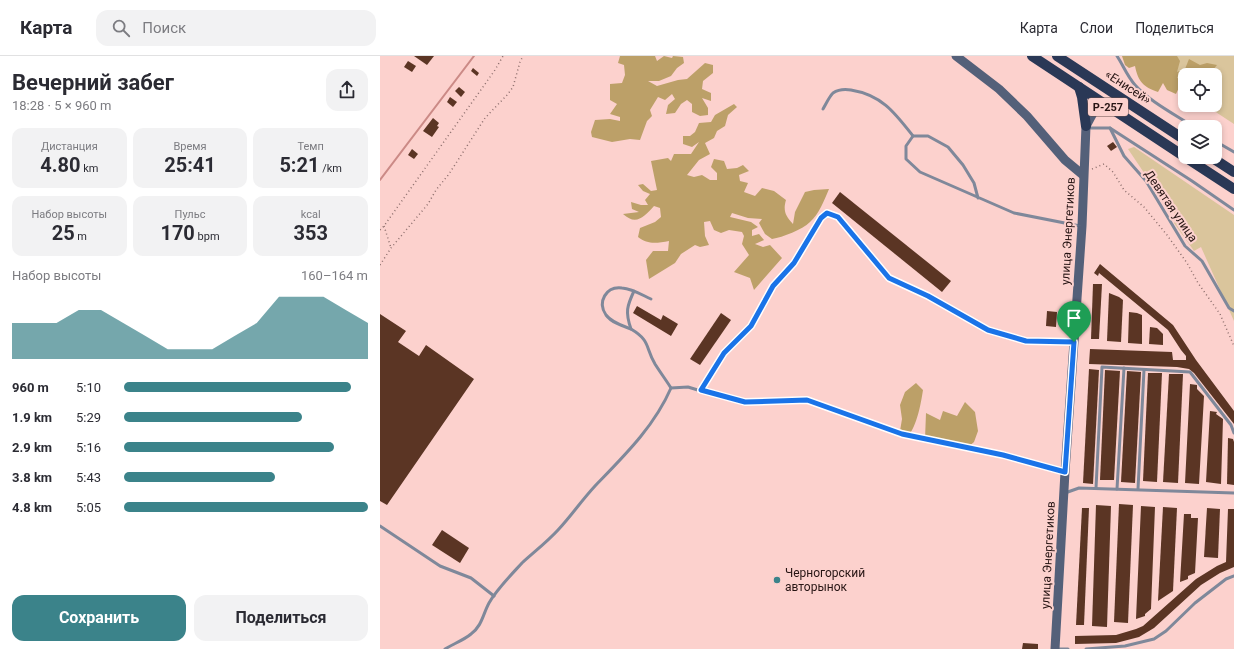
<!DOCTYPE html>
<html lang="ru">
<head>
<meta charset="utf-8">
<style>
	:root { --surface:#fff; --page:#f2f2f3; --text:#2b2b33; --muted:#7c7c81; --line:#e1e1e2; --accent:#3b838a }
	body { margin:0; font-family:Roboto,sans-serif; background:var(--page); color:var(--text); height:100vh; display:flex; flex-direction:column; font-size:15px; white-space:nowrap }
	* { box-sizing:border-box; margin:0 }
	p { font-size:13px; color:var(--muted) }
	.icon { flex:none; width:22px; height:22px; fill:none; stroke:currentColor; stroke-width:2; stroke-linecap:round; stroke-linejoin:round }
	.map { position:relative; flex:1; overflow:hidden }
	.details { display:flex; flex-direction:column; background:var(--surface); width:380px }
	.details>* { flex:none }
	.tools { position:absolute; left:798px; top:12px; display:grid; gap:8px }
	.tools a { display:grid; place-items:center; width:44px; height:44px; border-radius:8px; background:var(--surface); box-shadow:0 2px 6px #0003; font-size:20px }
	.pin { position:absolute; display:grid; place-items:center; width:34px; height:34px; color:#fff; margin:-41px -17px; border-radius:50% 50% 50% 0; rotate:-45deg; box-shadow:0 0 4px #0007 }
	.pin .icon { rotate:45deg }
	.round { display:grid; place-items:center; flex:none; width:42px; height:42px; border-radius:12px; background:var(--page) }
	.overview { display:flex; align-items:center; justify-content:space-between; height:68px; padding:0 12px }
	h1 { font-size:22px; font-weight:700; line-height:30px }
	.stats { display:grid; grid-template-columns:repeat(3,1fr); gap:6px; height:68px; padding:4px 12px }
	.stats div { display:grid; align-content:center; border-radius:10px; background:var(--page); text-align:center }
	.stats b { font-size:20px; font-weight:700 }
	.stats small { font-size:11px; font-weight:400 }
	.stats p { font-size:11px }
	.chart { height:112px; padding:8px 12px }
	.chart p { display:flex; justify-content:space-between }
	.chart svg { width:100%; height:72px; margin-top:4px; fill:var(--accent); opacity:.7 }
	.primary-button { display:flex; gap:8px; margin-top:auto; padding:8px 12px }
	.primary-button a { flex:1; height:46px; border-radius:12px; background:var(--accent); color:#fff; font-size:16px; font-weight:700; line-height:46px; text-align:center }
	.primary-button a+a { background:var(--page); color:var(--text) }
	ul { padding:0 12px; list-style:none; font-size:13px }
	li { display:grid; grid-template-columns:64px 48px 1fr; align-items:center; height:30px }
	li i { height:10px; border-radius:5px; background:var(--accent) }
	header { display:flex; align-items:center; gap:24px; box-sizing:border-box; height:56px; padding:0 20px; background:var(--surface); border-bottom:1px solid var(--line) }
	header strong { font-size:19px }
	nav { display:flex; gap:22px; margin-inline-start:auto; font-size:14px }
	.search { width:280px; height:36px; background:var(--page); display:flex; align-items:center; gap:10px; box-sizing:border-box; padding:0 14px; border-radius:12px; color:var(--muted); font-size:15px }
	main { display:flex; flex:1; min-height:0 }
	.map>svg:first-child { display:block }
	.green { fill:#dac59c }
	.forest { fill:#bca068 }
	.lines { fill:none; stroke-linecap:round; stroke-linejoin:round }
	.stream { stroke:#cb8a86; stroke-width:2 }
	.building { fill:#5b3524 }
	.path { stroke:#8d6f6d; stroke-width:1.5; stroke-dasharray:1 3; stroke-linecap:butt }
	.service { stroke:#7f889a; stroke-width:3 }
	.secondary { stroke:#546079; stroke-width:9 }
	.trunk { stroke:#2a3856; stroke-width:10 }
	.route-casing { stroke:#fff; stroke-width:8 }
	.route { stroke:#1a73e8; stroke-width:5 }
	.poi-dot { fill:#3b838a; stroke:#fcd1cd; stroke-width:1.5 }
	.labels { text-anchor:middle; stroke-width:4; stroke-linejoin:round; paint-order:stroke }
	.shield { fill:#fcd1cd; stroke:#664d4b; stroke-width:1 }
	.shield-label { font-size:11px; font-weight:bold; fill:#261413 }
	.street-label { font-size:12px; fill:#261413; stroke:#fcd1cd }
	.poi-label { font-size:12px; fill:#261413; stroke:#fcd1cd; text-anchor:start }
</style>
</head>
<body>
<header>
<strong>Карта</strong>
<div class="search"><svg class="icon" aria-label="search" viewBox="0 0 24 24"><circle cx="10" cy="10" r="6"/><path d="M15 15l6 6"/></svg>Поиск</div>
<nav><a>Карта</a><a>Слои</a><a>Поделиться</a></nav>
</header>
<main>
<section class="details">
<div class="overview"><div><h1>Вечерний забег</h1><p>18:28 · 5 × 960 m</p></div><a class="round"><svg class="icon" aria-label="share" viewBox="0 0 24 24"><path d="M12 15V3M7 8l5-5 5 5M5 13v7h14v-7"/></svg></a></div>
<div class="stats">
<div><p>Дистанция</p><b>4.80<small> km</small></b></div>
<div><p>Время</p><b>25:41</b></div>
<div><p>Темп</p><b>5:21<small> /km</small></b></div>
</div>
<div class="stats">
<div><p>Набор высоты</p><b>25<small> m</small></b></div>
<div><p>Пульс</p><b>170<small> bpm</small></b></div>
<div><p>kcal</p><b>353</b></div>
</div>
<div class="chart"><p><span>Набор высоты</span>160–164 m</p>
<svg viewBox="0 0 160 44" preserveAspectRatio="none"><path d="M0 44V22L10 22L20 22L30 14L40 14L50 22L60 30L70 38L80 38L90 38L100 30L110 22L120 6L130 6L140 6L150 14L160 22V44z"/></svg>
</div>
<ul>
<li><b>960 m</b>5:10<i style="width:93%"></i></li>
<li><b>1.9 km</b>5:29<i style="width:73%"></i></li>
<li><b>2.9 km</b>5:16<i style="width:86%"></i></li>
<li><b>3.8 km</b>5:43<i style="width:62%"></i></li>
<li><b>4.8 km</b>5:05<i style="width:100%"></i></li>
</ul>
<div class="primary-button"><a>Сохранить</a><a>Поделиться</a></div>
</section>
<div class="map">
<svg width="854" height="593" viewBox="0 0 854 593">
	<rect width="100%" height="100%" fill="#fcd1cd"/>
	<g class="green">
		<path d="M750,0H854V68L825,49H835V19H805V36Z"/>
		<path d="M754,91L854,159V265L821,191L814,195L794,167L799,161L785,148L748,93Z"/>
	</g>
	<g class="forest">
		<path d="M240,0H275L277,5L284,0L292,2L293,0L303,1L304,7L297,12L291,20L279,25H268L277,30L298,24L307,23L325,7L333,9V17L323,25L322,33L331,37V45L322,42L328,52V59L320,60L312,56V48L307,44L301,48L295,57L286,58L288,49L295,43L292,38L285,44L278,41L270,54L272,60L267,65L260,84L250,83L232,86L212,81L211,76L215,64L230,63L240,65V61L230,58L237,48L230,44V28L242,27L245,19L244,9L238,7Z"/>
		<path d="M742,0H797L800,5L797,16L805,13L809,3L820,9L827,7L837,9L832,15L823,19L816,13L797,21L801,27L796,38L787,34L783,27L778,36C763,31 758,25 755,10L749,12L745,9Z"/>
		<path d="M354,48L357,51L348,59L345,70L337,75L334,82L325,87L330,98L319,104L307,119L314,121L322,119L330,124H337V117L331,111L334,103L344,105L347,113L357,112L363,109L369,115L359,119L360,125L368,127L364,136L375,140L382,132L394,135L406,144C403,154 405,160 413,168L415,156L425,136L434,134L449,133C444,145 439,158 430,166C422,174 403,181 392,183L385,178L379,167L382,163L368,162L352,157L350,161L371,166L378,171L372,174V180L379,178L384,184L375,188L383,191L390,189L402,202L374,234L370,222L354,216L369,199L362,188L364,180L362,176L349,174L341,177L334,174L330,165L324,166L325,180L329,189L320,191L315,189L301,198L295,207L269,223L266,204L273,195H288L289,185C277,187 268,189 258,181L260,172L275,166L281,161L280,152L274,150C264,161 256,170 243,158L259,156L252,153L251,146L261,149H268L265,144L270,138L263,135L258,129L263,128L271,135L277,134L271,105L288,102L291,105L294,98H311L319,86L312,91L303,88V80H310L315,76L319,67L331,66L335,59Z"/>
		<path d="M536,327L543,334C541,347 537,370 528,380L520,375L522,363L520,349L525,336Z"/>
		<path d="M585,346L595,356L598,375L594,386L587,392L545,383L546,357L560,364L563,355L577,360Z"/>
	</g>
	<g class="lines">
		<path class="stream" d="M0,124L94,0"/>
	</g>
	<g class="building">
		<path d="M34,0H54L47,9Z"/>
		<path d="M28,5L36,10L32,16L24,11Z"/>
		<path d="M93,12L99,17L97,20L91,15Z"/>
		<path d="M79,31L85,36L81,41L75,35Z"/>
		<path d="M70,41L77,46L73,51L67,46Z"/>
		<path d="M53,62L59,67L57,70L59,71L52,81L43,75Z"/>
		<path d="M733,86L737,91L731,95L727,90Z"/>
		<path d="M32,93L38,98L34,103L28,99Z"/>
		<path d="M460,136L571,225L562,236L452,147Z"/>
		<path d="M720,208L793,269L816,304L854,355V368L814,317L809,313L797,311L709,308L710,293L792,296L793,304H806V300L801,294L788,274L719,217L718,220L714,217Z"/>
		<path d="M713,228H722L719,283H711Z"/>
		<path d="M729,237L739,241L743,244L741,286L727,285Z"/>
		<path d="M257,250L281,264L283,259L298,268L291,280L253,257Z"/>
		<path d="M667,255L677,256L676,271L666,270Z"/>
		<path d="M749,256L757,257L762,259V288L748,287Z"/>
		<path d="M341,257L351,264L320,309L310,303Z"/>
		<path d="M0,258L26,275L18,286L39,300L46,289L94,323L7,449L0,445Z"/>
		<path d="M770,271L777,272L783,278V289L769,288Z"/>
		<path d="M709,313L719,314L713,428L703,427Z"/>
		<path d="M725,314L740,315L734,424H720Z"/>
		<path d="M747,315L761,316L755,427L741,426Z"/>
		<path d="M768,317H782L777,426L763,425Z"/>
		<path d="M789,318H803L798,427L783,426Z"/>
		<path d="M810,328L817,329V333L824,340L819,428L805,427Z"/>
		<path d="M830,355L837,356L836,358L843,363L841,428L826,426Z"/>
		<path d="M848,382L853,383L854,386V429L847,428Z"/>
		<path d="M739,448L753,449L748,567L734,566Z"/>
		<path d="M716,449L731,450L727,571L712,570Z"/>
		<path d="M761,450L775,451L771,553L765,558V560L756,563Z"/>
		<path d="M783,451L797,452L793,535L778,545Z"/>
		<path d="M702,452H709L704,569H696Z"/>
		<path d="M827,452L840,453L838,502L824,501Z"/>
		<path d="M848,453H854V511L840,517L821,529L774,572L759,581L736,587L695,588V580L736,579L756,573L763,570L816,523L837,510L846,506Z"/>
		<path d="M804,458H811V462H818L815,517L808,520V523L800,526Z"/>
		<path d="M62,474L89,492L80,507L52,489Z"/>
		<path d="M643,587L658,588V593H642Z"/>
	</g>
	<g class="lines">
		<g class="path">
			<path d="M712,113L724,108L733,116L744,134L764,151L787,179L807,207L818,227L840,258L854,290"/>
			<path d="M4,170L11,192"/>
			<path d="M0,174L4,170L115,14L123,0"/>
			<path d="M0,209L11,192L48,148L56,134L69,118L105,62L128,38L133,31L140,6L143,0"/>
			<path d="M323,331L344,297L371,270L393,230L414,207L441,162L447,157L457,161L509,223L548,240L607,274L646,285L686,286"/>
			<path d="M326,336L365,346L427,344L522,378L623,399L677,414"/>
		</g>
		<g class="service">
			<path d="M737,0C743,9 747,20 755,29C769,45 796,59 814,71"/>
			<path d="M443,53C446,48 449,41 453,37C459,33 465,33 471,34C502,39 515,57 533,80"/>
			<path d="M708,72H730L812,125L854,154"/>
			<path d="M730,72L744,100L766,125L805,190L822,205L849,252L854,255"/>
			<path d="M835,85L854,96"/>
			<path d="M598,142L594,127L583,109L568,91L548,80H533L526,90V103L540,116L634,157L700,170"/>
			<path d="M254,235C247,250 245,256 251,273C271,285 265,291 275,308C280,316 286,324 291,332"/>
			<path d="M251,273C243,270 232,267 226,259C217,246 226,230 242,232C253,233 262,239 271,243"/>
			<path d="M716,432L722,311L810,316L851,369L854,377"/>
			<path d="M737,433L744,312"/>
			<path d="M758,433L764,314"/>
			<path d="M685,437L699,432L854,437"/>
			<path d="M0,470L60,510L91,522L114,540"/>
			<path d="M65,593C73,588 84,584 91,578C102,570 103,558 109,547C117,533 131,519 142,507C154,496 167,486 178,474C191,460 202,444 215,430C244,400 274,371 291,332L308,331L321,335"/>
			<path d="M676,593H688"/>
			<path d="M706,593L745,590L774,583L786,575L815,547L846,523L854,520"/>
		</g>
		<g class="secondary">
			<path d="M576,0L619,33L647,60L685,104L703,119"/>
			<path d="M675,593L685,416L702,170L706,70L713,57L725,48"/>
		</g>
		<g class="trunk">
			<path d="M652,0L805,101"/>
			<path d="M677,0L805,84"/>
			<path d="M699,31L702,41L706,70"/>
			<path d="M805,101L854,133"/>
			<path d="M831,101L854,116"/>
		</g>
	</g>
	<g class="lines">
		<g class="route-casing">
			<path id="route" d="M447,157L458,161L509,222L548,240L608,274L646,285L694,286L685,416L623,399L522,378L427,344L365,346L321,334L344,297L371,270L393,230L414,207L441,162Z"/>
		</g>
		<use href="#route" class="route"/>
	</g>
	<circle class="poi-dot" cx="397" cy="524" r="4"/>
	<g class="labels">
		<rect class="shield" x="708" y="42" width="40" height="18" rx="3"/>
		<g class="shield-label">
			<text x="728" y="55">Р-257</text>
		</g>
		<g class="street-label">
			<text transform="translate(748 31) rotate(33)" y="4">«Енисей»</text>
			<text transform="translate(791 150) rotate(56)" y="4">Девятая улица</text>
			<text transform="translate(688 175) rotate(-87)" y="4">улица Энергетиков</text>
			<text transform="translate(668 499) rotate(-87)" y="4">улица Энергетиков</text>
		</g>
		<g class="poi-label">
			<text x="405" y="521">Черногорский<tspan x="405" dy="14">авторынок</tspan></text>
		</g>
	</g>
</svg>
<div class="tools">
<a><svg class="icon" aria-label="locate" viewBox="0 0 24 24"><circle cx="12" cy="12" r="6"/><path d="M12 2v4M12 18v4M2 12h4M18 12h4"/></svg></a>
<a><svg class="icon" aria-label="layers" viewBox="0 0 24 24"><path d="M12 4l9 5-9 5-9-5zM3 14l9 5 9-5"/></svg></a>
</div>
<div class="pin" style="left:694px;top:286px;background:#1e9e55"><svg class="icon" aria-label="arrive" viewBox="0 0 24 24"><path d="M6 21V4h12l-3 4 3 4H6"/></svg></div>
</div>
</main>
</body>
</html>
